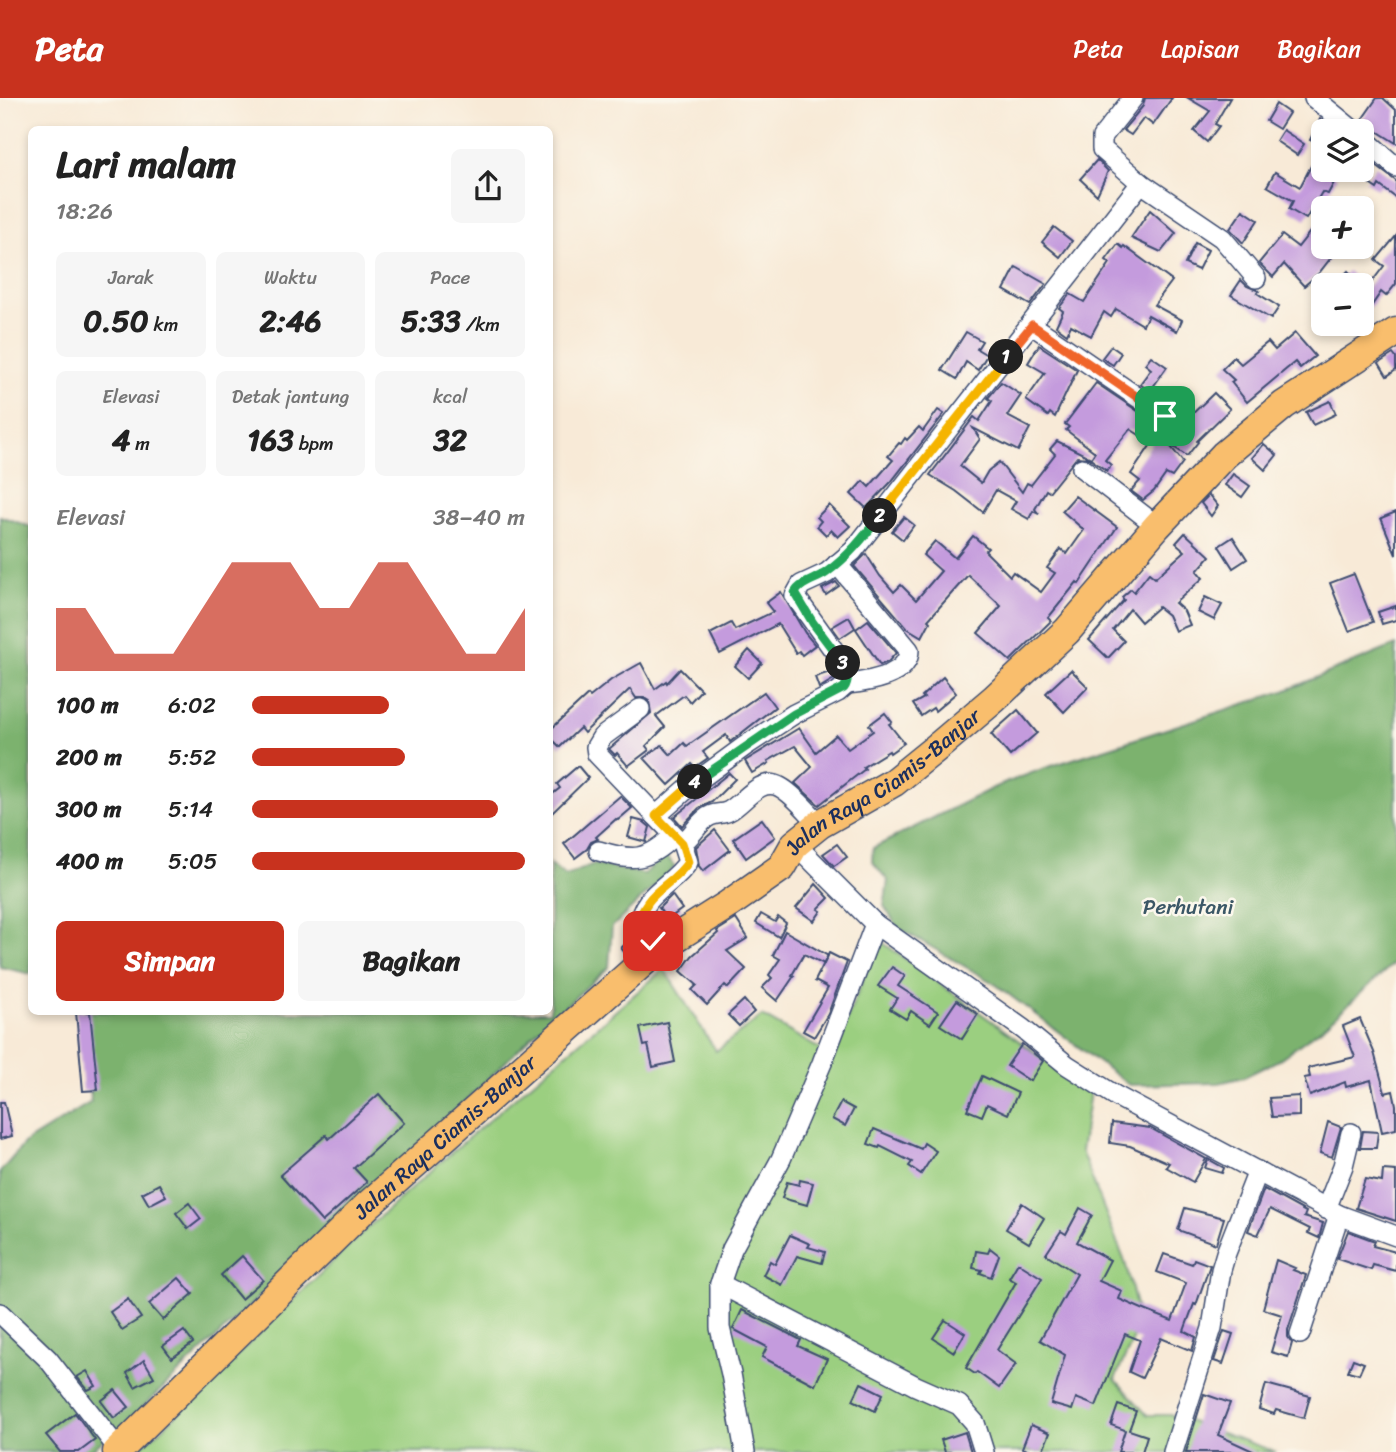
<!DOCTYPE html>
<html lang="id">
<head>
<meta charset="utf-8">
<style>
	:root { --surface:#fff; --page:#f6f6f6; --text:#222; --muted:#767676; --accent:#c8321e }
	body { margin:0; font-family:Sriracha,sans-serif; background:var(--page); color:var(--text); height:100vh; display:flex; flex-direction:column; font-size:26px; white-space:nowrap }
	* { box-sizing:border-box; margin:0 }
	p { font-size:23px; color:var(--muted) }
	.icon { flex:none; width:38px; height:38px; fill:none; stroke:currentColor; stroke-width:2; stroke-linecap:round; stroke-linejoin:round }
	.map { position:relative; flex:1; overflow:hidden }
	.sheet { position:absolute; left:28px; top:28px; width:525px; height:889px; display:flex; flex-direction:column; background:var(--surface); border-radius:10px; box-shadow:0 4px 10px #0003 }
	.sheet>* { flex:none }
	.buttons { position:absolute; left:1311px; top:21px; display:grid; gap:14px }
	.buttons a { display:grid; place-items:center; width:63px; height:63px; border-radius:10px; background:var(--surface); box-shadow:0 4px 10px #0003; font-size:35px }
	.pin { position:absolute; display:grid; place-items:center; width:60px; height:60px; color:#fff; margin:-30px; border-radius:14px; box-shadow:0 4px 10px #0006 }
	.km { position:absolute; width:35px; height:35px; margin:-18px; border-radius:50%; background:#222; color:#fff; font-size:19px; line-height:35px; text-align:center }
	.round { display:grid; place-items:center; flex:none; width:74px; height:74px; border-radius:10px; background:var(--page) }
	.overview { display:flex; align-items:center; justify-content:space-between; height:119px; padding:0 28px }
	h1 { font-size:38px; font-weight:800; line-height:52px }
	.metrics { display:grid; grid-template-columns:repeat(3,1fr); gap:10px; height:119px; padding:7px 28px }
	.metrics div { display:grid; align-content:center; border-radius:10px; background:var(--page); text-align:center }
	.metrics b { font-size:30px; font-weight:800 }
	.metrics small { font-size:19px; font-weight:400 }
	.metrics p { font-size:19px }
	.chart { height:196px; padding:14px 28px }
	.chart p { display:flex; justify-content:space-between }
	.chart svg { width:100%; height:126px; margin-top:7px; fill:var(--accent); opacity:.7 }
	.cta { display:flex; gap:14px; margin-top:auto; padding:14px 28px }
	.cta a { flex:1; height:80px; border-radius:10px; background:var(--accent); color:#fff; font-size:28px; font-weight:800; line-height:80px; text-align:center }
	.cta a+a { background:var(--page); color:var(--text) }
	ul { padding:0 28px; list-style:none; font-size:23px }
	li { display:grid; grid-template-columns:112px 84px 1fr; align-items:center; height:52px }
	li i { height:18px; border-radius:9px; background:var(--accent) }
	header { display:flex; align-items:center; gap:42px; box-sizing:border-box; height:98px; padding:0 35px; background:var(--accent); color:#fff }
	header strong { font-size:33px }
	nav { display:flex; gap:38px; margin-inline-start:auto; font-size:24px }
	.map>svg:first-child { display:block }
	.green { fill:#9bcf80; stroke:#5b7f6f; stroke-width:2 }
	.forest { fill:#7cb26e; stroke:#4c7066; stroke-width:2 }
	.building { fill:#c49bdd }
	.lines { fill:none; stroke-linecap:round; stroke-linejoin:round }
	.minor-casing { stroke:#3c4b70; stroke-width:22 }
	.highway-casing { stroke:#3c4b70; stroke-width:31 }
	.minor { stroke:#fff; stroke-width:19 }
	.highway { stroke:#f9be6d; stroke-width:28 }
	.split-1-casing { stroke:#fff; stroke-width:14 }
	.split-2-casing { stroke:#fff; stroke-width:14 }
	.split-3-casing { stroke:#fff; stroke-width:14 }
	.split-4-casing { stroke:#fff; stroke-width:14 }
	.split-5-casing { stroke:#fff; stroke-width:14 }
	.split-1 { stroke:#f0652b; stroke-width:9 }
	.split-2 { stroke:#f5b400; stroke-width:9 }
	.split-3 { stroke:#22a559; stroke-width:9 }
	.split-4 { stroke:#22a559; stroke-width:9 }
	.split-5 { stroke:#f5b400; stroke-width:9 }
	.labels { text-anchor:middle; stroke-width:5; stroke-linejoin:round; paint-order:stroke }
	.street-label { font-size:21px; fill:#1b2f5e; stroke:#fbf7ec }
	.park-label { font-size:21px; fill:#3b5766; stroke:#fbf7ec }
</style>
</head>
<body>
<header>
<strong>Peta</strong>
<nav><a>Peta</a><a>Lapisan</a><a>Bagikan</a></nav>
</header>
<div class="map">
<svg width="1396" height="1354" viewBox="0 0 1396 1354">
	<rect width="100%" height="100%" fill="#fbf7ec"/>
	<filter id="ink" filterUnits="userSpaceOnUse"><feTurbulence type="fractalNoise" baseFrequency=".0143" numOctaves="2"/><feDisplacementMap in="SourceGraphic" scale="14" xChannelSelector="R" yChannelSelector="G"/><feConvolveMatrix kernelMatrix="1 2 1 2 8 2 1 2 1" color-interpolation-filters="sRGB"/></filter>
	<filter id="wash" filterUnits="userSpaceOnUse"><feTurbulence type="fractalNoise" baseFrequency=".00686" numOctaves="4" result="noise"/><feDisplacementMap in="SourceGraphic" scale="28" xChannelSelector="R" yChannelSelector="G"/><feGaussianBlur stdDeviation="1.57" result="paint"/><feColorMatrix in="noise" values="0 0 0 0 0 0 0 0 0 0 0 0 0 0 0 0 0 1.4 0 .05"/><feComposite in="paint" operator="in"/></filter>
	<g filter="url(#wash)">
		<rect width="100%" height="100%" fill="#f8ead7"/>
		<path class="green" d="M879,842L1090,994L1081,1053L1125,1164L1137,1211L1133,1242L1115,1281L1147,1317H1171L1276,1354H134L162,1331L366,1131L460,1047L664,871L716,953L762,918L832,958Z"/>
		<g class="forest">
			<path d="M0,418L31,429V876L0,869Z"/>
			<path d="M1396,547V863L1326,927L1277,963L1244,979L1219,985L1129,987L995,886L897,829L884,808L888,783L872,763L873,750L995,689L1042,671L1284,593Z"/>
			<path d="M666,757L675,769L612,829L609,869L535,935L469,1000L128,1323L89,1354H0V1074L25,1045L91,1004L77,914H550V766L566,778L593,766L644,776Z"/>
		</g>
		<g id="blocks">
			<g class="building">
				<path d="M1145,0H1172L1153,27L1144,20L1131,37L1123,32L1143,8Z"/>
				<path d="M1188,0H1230L1215,26L1219,28L1207,44L1194,33L1210,13Z"/>
				<path d="M1377,0H1383L1396,12V45L1361,23Z"/>
				<path d="M1276,6L1289,15L1279,31L1266,23Z"/>
				<path d="M1320,21L1323,23V48L1310,42Z"/>
				<path d="M1283,32L1304,46L1297,57L1276,43Z"/>
				<path d="M1097,62L1108,73L1097,97L1080,81Z"/>
				<path d="M1312,66L1337,79L1328,96L1322,94L1306,121L1289,111L1293,103L1267,88L1275,74L1300,89Z"/>
				<path d="M1376,68L1396,83V100L1379,87L1377,91L1365,83Z"/>
				<path d="M1150,112L1176,135L1161,154L1131,140Z"/>
				<path d="M1243,112L1258,122L1243,145L1230,131Z"/>
				<path d="M1317,125L1323,130V149L1337,152L1319,175L1304,188L1284,166L1273,179L1259,165L1282,137L1298,149Z"/>
				<path d="M1054,129L1072,143L1060,159L1042,144Z"/>
				<path d="M1396,138V186L1386,198L1381,194L1370,210L1362,204V197L1384,168L1376,162Z"/>
				<path d="M1195,145L1208,152L1198,172L1185,166Z"/>
				<path d="M1118,146L1123,150L1124,148L1172,183L1154,207L1182,222L1177,233L1148,217L1143,227L1116,211L1111,219L1104,214L1091,238L1071,227L1067,236L1056,228L1063,213L1059,210L1070,196L1084,204L1110,165L1106,162Z"/>
				<path d="M1016,169L1046,186L1030,207L1004,192Z"/>
				<path d="M1348,173L1361,187H1346L1340,181Z"/>
				<path d="M1241,182L1247,188L1259,193L1257,195L1279,209L1271,221L1231,197Z"/>
				<path d="M966,234L982,243L977,251L987,257L978,272L966,264L957,281L942,272Z"/>
				<path d="M1295,235L1315,258L1300,270L1295,264L1247,304L1231,284L1234,282L1222,271L1234,259L1241,266L1268,244L1275,252Z"/>
				<path d="M1039,247L1077,272L1055,319L1050,315L1048,318L1026,302L1045,275L1028,265Z"/>
				<path d="M1111,248L1121,255L1113,267L1102,260Z"/>
				<path d="M1393,256L1396,260V272L1387,278L1379,265Z"/>
				<path d="M1151,258L1167,269L1150,293L1140,286L1151,271L1145,266Z"/>
				<path d="M1001,284L1021,297L1007,318L1030,330L1018,353L973,330L980,341L960,368L981,385L988,373L999,364L1022,394L1027,385L1031,387L1055,356L1050,351L1057,343L1091,360L1095,354L1066,332L1069,329L1065,326L1096,285L1163,330L1171,329L1177,320L1183,325L1214,295L1230,311L1197,343L1198,344L1187,358L1172,348L1171,349L1183,364L1172,379L1166,376L1154,393L1143,402L1131,393L1140,383L1131,376L1152,345L1130,331L1105,362L1111,367L1107,373L1089,360L1077,359L1049,394L1046,392L1035,411L1039,416L1033,413L1029,421L1011,411L1016,403L996,392L983,414L956,393L930,377L974,319L979,323L992,303L988,300Z"/>
				<path d="M1330,303L1336,316L1313,327L1306,314Z"/>
				<path d="M938,312L944,316L891,384L866,410L851,396L863,383L869,389L893,362L888,358L899,345L901,346L905,340L907,342L919,329L923,333Z"/>
				<path d="M1264,346L1277,357L1265,372L1252,360Z"/>
				<path d="M1233,376L1250,388L1242,399L1225,387Z"/>
				<path d="M1209,397L1218,408L1211,418L1201,405Z"/>
				<path d="M1075,398L1117,429L1079,486L1077,484L1048,520L1051,523L1010,563L978,535L1001,508L968,477L928,522L930,524L922,539L907,530L854,468L866,456L880,478L894,494L901,487L916,502L941,473L923,457L935,443L955,460L973,438L988,450L985,453L1010,478L1013,474L1041,494L1055,475L1047,470L1061,451L1067,456L1084,432L1062,413Z"/>
				<path d="M829,407L850,428L838,439L831,432L826,437L817,428L821,423L817,419Z"/>
				<path d="M1396,414V457L1381,420Z"/>
				<path d="M904,419L914,427L903,442L892,433Z"/>
				<path d="M1185,435L1210,458L1197,473L1203,480L1175,505L1184,513L1190,527L1175,533L1168,517L1158,509L1141,524L1130,511L1113,532L1124,543L1108,560L1089,542L1124,502L1122,499L1131,491L1134,494L1149,475L1155,480L1185,453L1176,445Z"/>
				<path d="M1233,439L1247,461L1233,470L1219,448Z"/>
				<path d="M1354,476L1373,524L1349,533L1330,485Z"/>
				<path d="M836,484L839,488L826,497L822,491Z"/>
				<path d="M781,494L805,535L815,547L802,557L799,553L796,555L778,526L720,556L710,536L731,525L735,532L773,514L766,505Z"/>
				<path d="M1205,499L1222,507L1214,522L1198,514Z"/>
				<path d="M1396,508V522L1382,526L1378,514Z"/>
				<path d="M849,519L855,530L840,540L832,529Z"/>
				<path d="M868,522L896,555L888,564L880,567L856,531Z"/>
				<path d="M749,552L762,565L748,580L735,568Z"/>
				<path d="M641,565L655,591L666,583L667,585L680,571L701,592L690,604L684,597L656,618L665,629L646,648L649,652L628,668L617,655L615,657L609,651L651,615L649,603L644,600H636L630,591L584,635L580,630L560,649L550,639V632L588,597L590,599L611,582Z"/>
				<path d="M1071,572L1088,589L1064,614L1046,595Z"/>
				<path d="M833,573L834,581L819,590L815,579Z"/>
				<path d="M943,579L956,595L935,613L933,610L921,618L913,606L924,600L922,598Z"/>
				<path d="M764,594L775,609L730,644L726,637L703,654L708,660L695,669L692,666L669,687L644,660L662,647L671,657L684,645L687,648Z"/>
				<path d="M1018,612L1037,635L1010,658L991,636Z"/>
				<path d="M885,615L892,624L889,626L904,645L890,655L889,653L863,669L865,671L819,707L795,685L812,669L795,648L768,663L769,665L752,675L745,663L799,630L816,654L836,637L848,651L873,633L869,627Z"/>
				<path d="M578,668L588,680L550,717V698L560,690L557,686Z"/>
				<path d="M729,675L735,681L712,704L699,710L682,728L674,719Z"/>
				<path d="M620,698L632,710L618,722L616,721L596,739L598,741L591,744L587,751L575,760L564,746Z"/>
				<path d="M633,721L644,724L650,729L646,744L628,739Z"/>
				<path d="M762,721L775,739L746,760L733,741Z"/>
				<path d="M715,732L730,752L703,773L699,768L696,749Z"/>
				<path d="M837,746L847,759L834,768L823,756Z"/>
				<path d="M816,786L829,800L818,811L821,813L814,823L796,810Z"/>
				<path d="M672,797L682,811L667,822L659,810Z"/>
				<path d="M761,816L775,824L778,819L786,825L779,839L756,825Z"/>
				<path d="M736,821L748,840L727,853L746,871L728,890L725,887L707,907L692,892L697,887L681,873L692,858L718,835L717,833Z"/>
				<path d="M785,833L828,858L824,866L804,856L792,877L794,878L777,903L762,890L772,880L769,877L780,861L773,857Z"/>
				<path d="M633,839L639,846L627,857L621,850Z"/>
				<path d="M829,855L847,864L828,916L814,939L803,933L828,890L815,883Z"/>
				<path d="M892,869L905,878L898,888L938,914L930,926L911,913L906,921L890,911L897,900L878,888Z"/>
				<path d="M744,902L754,914L739,928L728,917Z"/>
				<path d="M957,902L978,916L962,941L940,927Z"/>
				<path d="M76,914H90L98,992L83,993Z"/>
				<path d="M1360,921L1374,954L1385,995L1393,993L1396,1007V1031L1382,1034L1371,982L1346,989L1345,984L1310,998L1304,980L1310,979L1308,970L1355,959L1343,928Z"/>
				<path d="M667,924L675,964L653,969L648,947L644,948L640,930Z"/>
				<path d="M1022,946L1043,963L1030,983L1007,968Z"/>
				<path d="M982,978L1018,995L1008,1016L987,1006L982,1018L967,1012Z"/>
				<path d="M379,996L404,1025L354,1070L367,1084L322,1124L280,1077L326,1037L329,1041Z"/>
				<path d="M1299,998V1018L1272,1019L1269,1000Z"/>
				<path d="M0,1004H4L12,1038L0,1041Z"/>
				<path d="M841,1004L854,1011L845,1028L832,1021Z"/>
				<path d="M1328,1024L1341,1029L1332,1059L1320,1055Z"/>
				<path d="M1112,1025L1150,1030L1206,1061L1193,1084L1166,1069L1169,1065L1130,1048L1110,1045Z"/>
				<path d="M874,1031L921,1051L924,1045L936,1053L921,1076L909,1068L912,1064L880,1048L879,1050L868,1046Z"/>
				<path d="M1363,1033L1378,1034L1376,1050H1360Z"/>
				<path d="M1208,1061L1224,1070L1222,1075L1205,1070Z"/>
				<path d="M1383,1072L1396,1073V1123L1356,1110L1365,1081L1382,1084Z"/>
				<path d="M800,1082L813,1085L807,1107L782,1100L787,1084L799,1087Z"/>
				<path d="M159,1086L166,1098L149,1107L142,1095Z"/>
				<path d="M1264,1091L1306,1114L1304,1119L1323,1125L1319,1140L1308,1135L1310,1131L1270,1111L1258,1137L1248,1133Z"/>
				<path d="M189,1105L201,1121L188,1131L176,1115Z"/>
				<path d="M1022,1105L1044,1120L1029,1145L1006,1131Z"/>
				<path d="M1080,1110L1092,1117L1077,1144L1110,1162L1099,1183L1122,1193L1119,1201L1142,1211L1172,1223L1186,1185L1157,1174L1164,1156L1192,1166L1194,1161L1210,1167L1196,1207L1194,1206L1184,1233L1196,1239L1192,1253L1161,1240L1142,1280L1129,1274L1140,1242L1125,1236L1096,1308L1076,1300L1072,1312L1051,1306L1065,1257L1040,1242L1077,1176L1046,1156L1061,1133L1066,1136Z"/>
				<path d="M1185,1110L1224,1120L1216,1146L1178,1132Z"/>
				<path d="M1348,1133L1375,1143L1373,1148L1396,1154V1173L1373,1167L1371,1172L1337,1161Z"/>
				<path d="M790,1137L810,1146L808,1149L825,1154L822,1165L797,1158L782,1187L763,1177L770,1163L775,1166Z"/>
				<path d="M990,1150L999,1157L991,1179L980,1175L982,1172L973,1170L976,1153L988,1155Z"/>
				<path d="M242,1158L263,1182L241,1201L221,1177Z"/>
				<path d="M1276,1162L1295,1170L1293,1172L1306,1177L1288,1232V1239L1292,1245L1288,1259L1271,1254L1282,1217L1263,1211Z"/>
				<path d="M1018,1165L1042,1180L997,1252L1016,1266L999,1290L977,1274L975,1276L966,1270L1016,1184L1009,1180Z"/>
				<path d="M179,1180L193,1196L163,1222L149,1206Z"/>
				<path d="M128,1201L141,1220L122,1232L110,1214Z"/>
				<path d="M742,1212L801,1242L798,1248L827,1261L815,1287L762,1259L767,1249L733,1231Z"/>
				<path d="M945,1222L965,1235L954,1254L933,1240Z"/>
				<path d="M184,1233L193,1245L172,1260L163,1248Z"/>
				<path d="M1224,1233L1233,1236L1223,1266L1214,1263Z"/>
				<path d="M1353,1261L1364,1265L1359,1276L1348,1273Z"/>
				<path d="M144,1262L154,1279L135,1289L127,1275Z"/>
				<path d="M87,1273L96,1288L88,1292L77,1279Z"/>
				<path d="M861,1285L883,1296L875,1313L853,1302Z"/>
				<path d="M1266,1286L1310,1298L1304,1320L1276,1312L1274,1316L1259,1311Z"/>
				<path d="M115,1292L129,1309L114,1320L101,1303Z"/>
				<path d="M1204,1296L1230,1305L1218,1337L1255,1354H1186Z"/>
				<path d="M1118,1307L1136,1313L1129,1332L1147,1338L1142,1354H1118L1125,1332L1111,1327Z"/>
				<path d="M75,1315L95,1342L79,1354H60L46,1337Z"/>
				<path d="M1031,1327L1050,1335L1042,1354H1033L1022,1350Z"/>
				<path d="M965,1334L971,1354H945L941,1342Z"/>
			</g>
		</g>
	</g>
	<g filter="url(#ink)">
		<use href="#blocks" fill-opacity="0" stroke="#3c4b70" stroke-width="2"/>
		<g class="lines">
			<g class="minor-casing">
				<g id="minor">
					<path d="M1314,0L1354,33"/>
					<path d="M1362,39L1396,69"/>
					<path d="M1141,85L1222,140L1256,180"/>
					<path d="M1032,227L1165,318"/>
					<path d="M1082,370L1157,428"/>
					<path d="M837,466L909,552C909,579 866,584 847,586"/>
					<path d="M640,611L602,639L596,649L597,656L656,718"/>
					<path d="M682,745C692,738 695,730 704,722C713,713 720,718 729,713C744,705 760,678 780,689C795,697 808,715 820,726"/>
					<path d="M795,746L875,826L1023,931L1067,967L1116,998L1339,1117L1396,1138"/>
					<path d="M599,753C632,763 647,764 673,738"/>
					<path d="M658,851L640,827C640,796 674,787 688,764L682,745L656,718L689,689L745,648L794,616L838,594L847,586L845,568L795,498L801,487L827,475L853,453L1141,85L1102,51V39L1133,0"/>
					<path d="M1326,1111L1343,1068L1351,1035"/>
					<path d="M720,1186L916,1288L959,1307L975,1325L984,1354"/>
					<path d="M0,1215L48,1261L119,1352"/>
					<path d="M1300,1236L1339,1117"/>
					<path d="M745,1354L731,1276L720,1230V1186L732,1151L781,1061L822,965L875,826"/>
					<path d="M1173,1354L1212,1230L1221,1172L1226,1155L1258,1073"/>
				</g>
			</g>
			<g class="highway-casing">
				<g id="highway">
					<path id="s1" d="M117,1354L368,1107L658,851L729,806L782,769L795,746L820,726L894,684L941,646L994,601L1067,533L1157,428L1224,357L1284,307L1396,234"/>
				</g>
			</g>
			<use href="#minor" class="minor"/>
			<use href="#highway" class="highway"/>
		</g>
	</g>
	<g class="lines" filter="url(#ink)">
		<g class="split-1-casing">
			<path id="split-1" d="M1006,259L1032,227L1165,318"/>
		</g>
		<g class="split-2-casing">
			<path id="split-2" d="M880,418L1006,259"/>
		</g>
		<g class="split-3-casing">
			<path id="split-3" d="M843,565L813,525L795,495C801,484 816,482 827,474C848,459 864,439 880,418"/>
		</g>
		<g class="split-4-casing">
			<path id="split-4" d="M695,684L794,616L844,590C849,583 848,572 843,565"/>
		</g>
		<g class="split-5-casing">
			<path id="split-5" d="M653,843L640,827C640,796 674,787 688,764L682,745L656,718L695,684"/>
		</g>
		<use href="#split-1" class="split-1"/>
		<use href="#split-2" class="split-2"/>
		<use href="#split-3" class="split-3"/>
		<use href="#split-4" class="split-4"/>
		<use href="#split-5" class="split-5"/>
	</g>
	<g class="labels">
		<g class="street-label">
			<text dy="7" stroke="none"><textPath href="#s1" startOffset="1022">Jalan Raya Ciamis-Banjar</textPath></text>
			<text dy="7" stroke="none"><textPath href="#s1" startOffset="455">Jalan Raya Ciamis-Banjar</textPath></text>
		</g>
		<g class="park-label">
			<text x="1188" y="816">Perhutani</text>
		</g>
	</g>
</svg>
<div class="buttons">
<a><svg class="icon" aria-label="layers" viewBox="0 0 24 24"><path d="M12 4l9 5-9 5-9-5zM3 14l9 5 9-5"/></svg></a>
<a>+</a>
<a>−</a>
</div>
<div class="pin" style="left:1165px;top:318px;background:#1e9e55"><svg class="icon" aria-label="arrive" viewBox="0 0 24 24"><path d="M6 21V4h12l-3 4 3 4H6"/></svg></div>
<div class="pin" style="left:653px;top:843px;background:#d93025"><svg class="icon" aria-label="check" viewBox="0 0 24 24"><path d="M5 12l5 5 9-10"/></svg></div>
<b class="km" style="left:1006px;top:259px">1</b>
<b class="km" style="left:880px;top:418px">2</b>
<b class="km" style="left:843px;top:565px">3</b>
<b class="km" style="left:695px;top:684px">4</b>
<section class="sheet">
<div class="overview"><div><h1>Lari malam</h1><p>18:26</p></div><a class="round"><svg class="icon" aria-label="share" viewBox="0 0 24 24"><path d="M12 15V3M7 8l5-5 5 5M5 13v7h14v-7"/></svg></a></div>
<div class="metrics">
<div><p>Jarak</p><b>0.50<small> km</small></b></div>
<div><p>Waktu</p><b>2:46</b></div>
<div><p>Pace</p><b>5:33<small> /km</small></b></div>
</div>
<div class="metrics">
<div><p>Elevasi</p><b>4<small> m</small></b></div>
<div><p>Detak jantung</p><b>163<small> bpm</small></b></div>
<div><p>kcal</p><b>32</b></div>
</div>
<div class="chart"><p><span>Elevasi</span>38–40 m</p>
<svg viewBox="0 0 160 44" preserveAspectRatio="none"><path d="M0 44V22L10 22L20 38L30 38L40 38L50 22L60 6L70 6L80 6L90 22L100 22L110 6L120 6L130 22L140 38L150 38L160 22V44z"/></svg>
</div>
<ul>
<li><b>100 m</b>6:02<i style="width:50%"></i></li>
<li><b>200 m</b>5:52<i style="width:56%"></i></li>
<li><b>300 m</b>5:14<i style="width:90%"></i></li>
<li><b>400 m</b>5:05<i style="width:100%"></i></li>
</ul>
<div class="cta"><a>Simpan</a><a>Bagikan</a></div>
</section>
</div>
</body>
</html>
